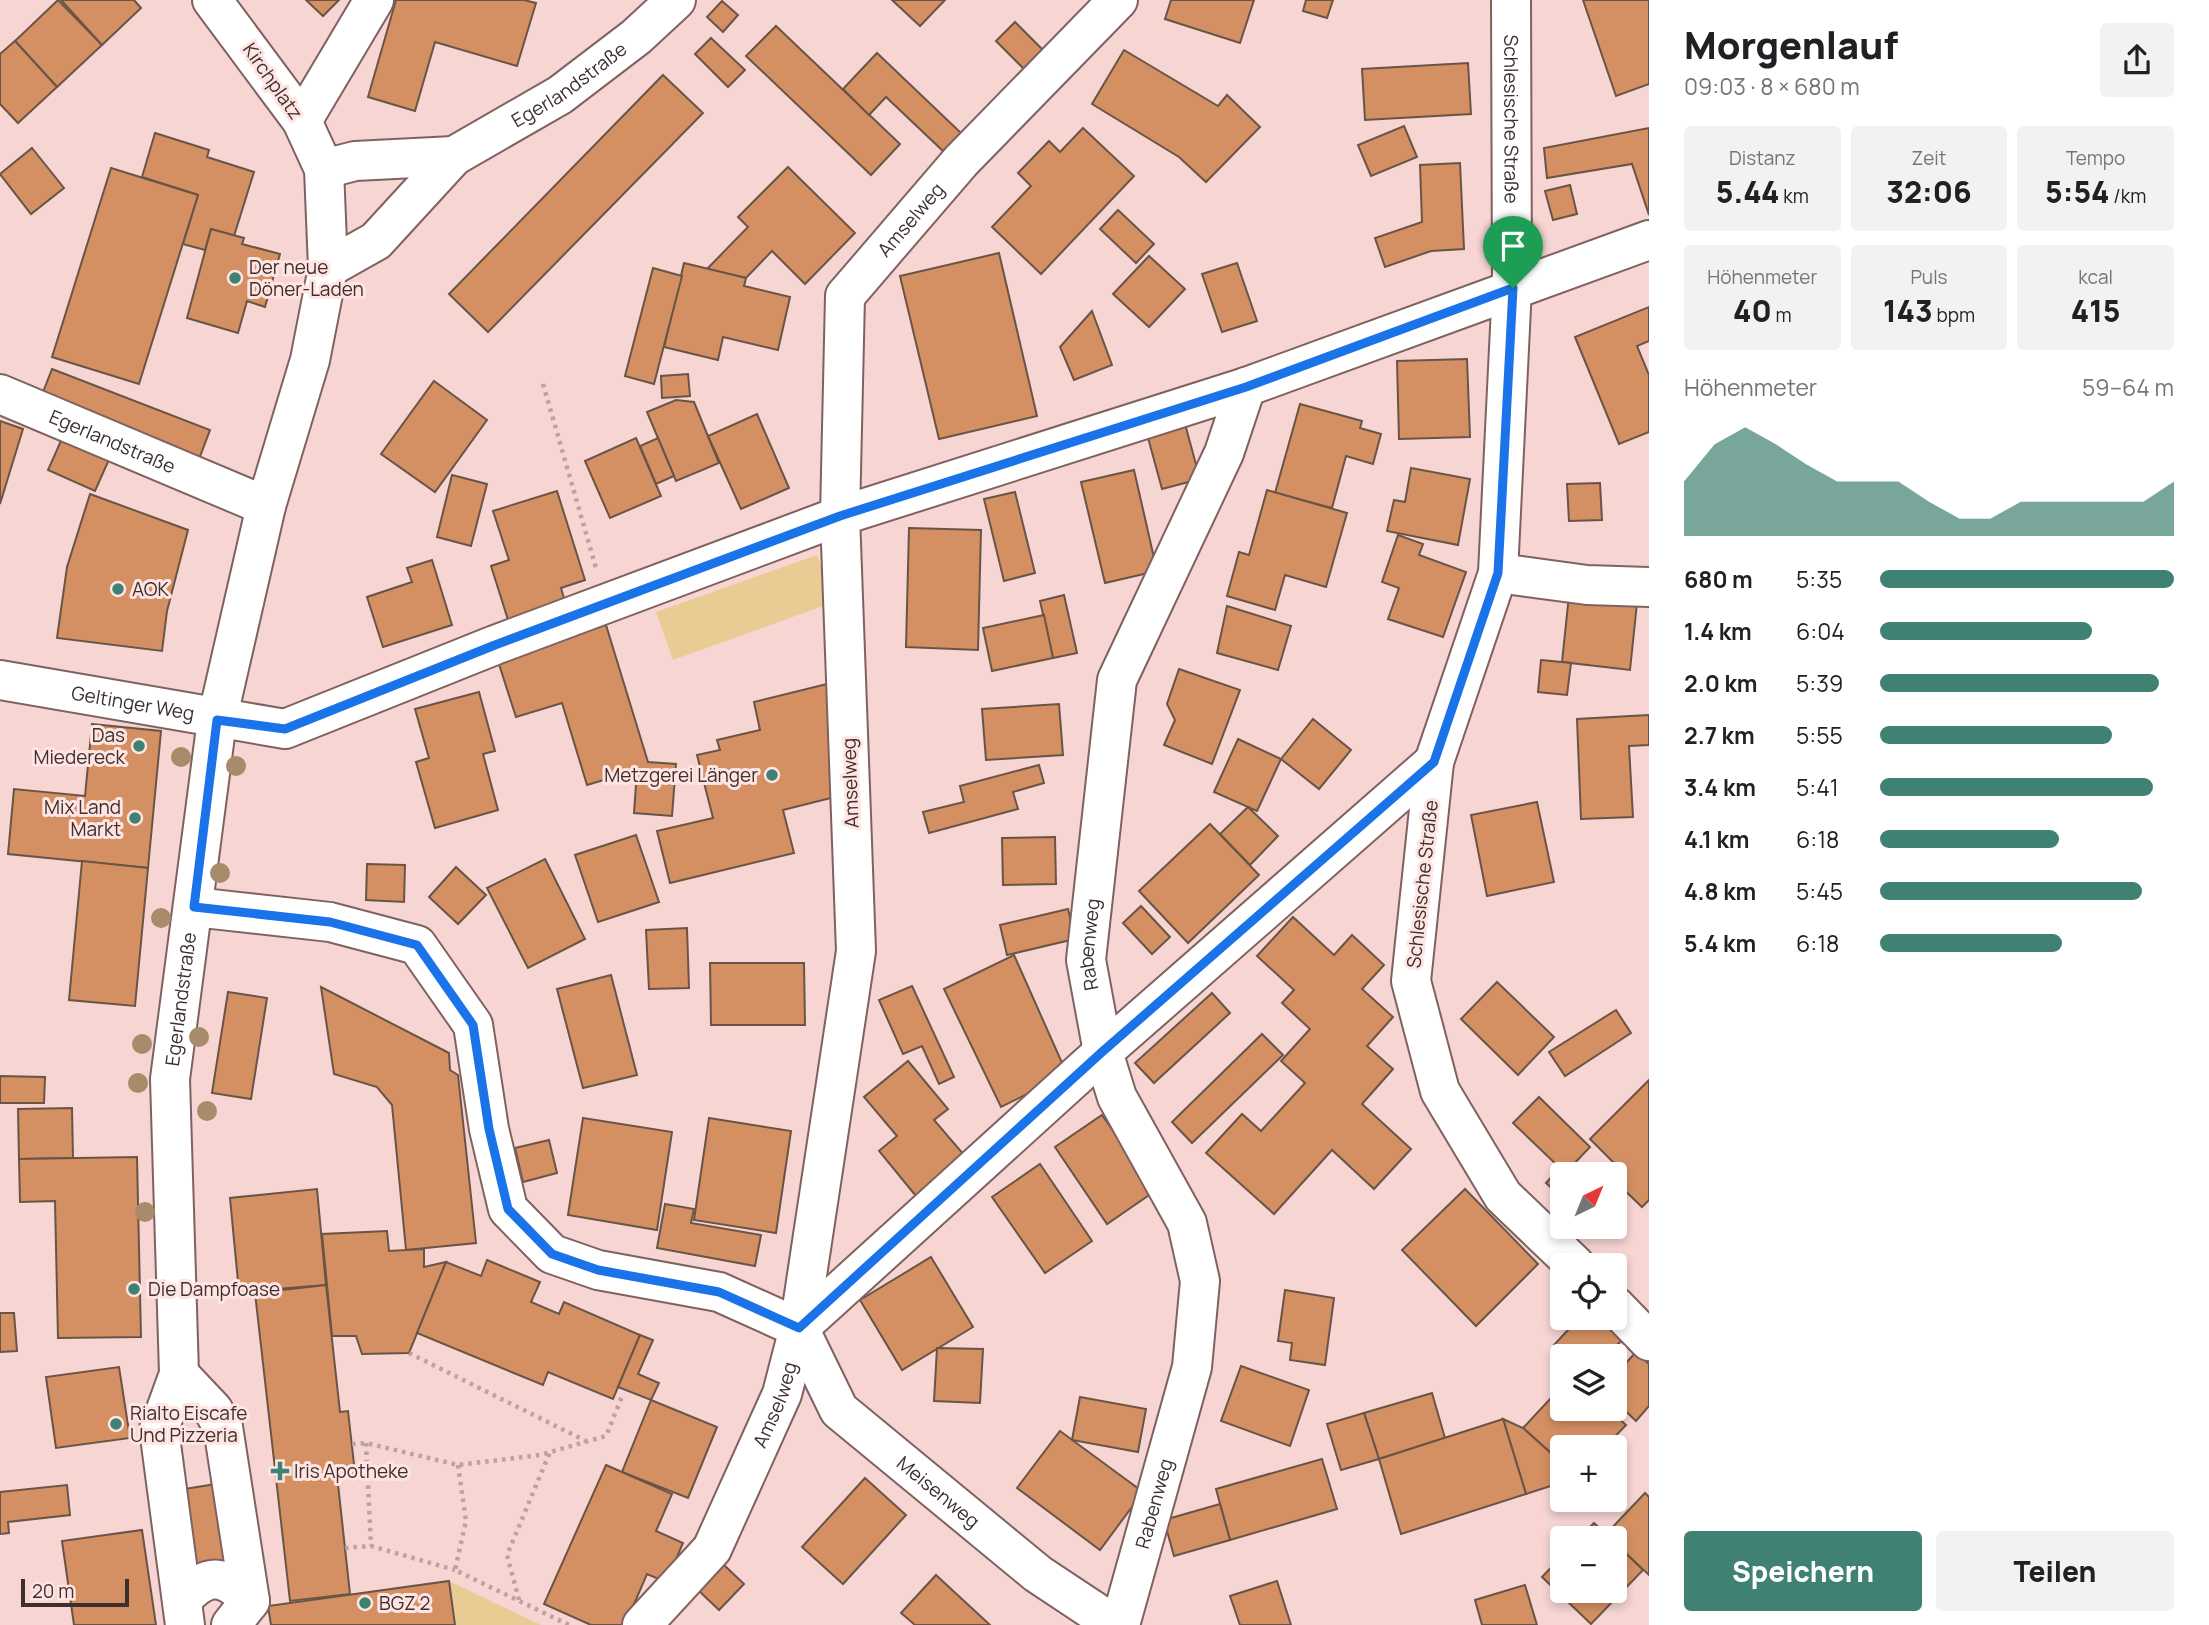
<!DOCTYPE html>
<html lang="de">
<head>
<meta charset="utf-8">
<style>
	:root { --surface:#fff; --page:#f2f2f2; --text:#202124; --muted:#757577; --accent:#3f8172 }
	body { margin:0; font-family:Manrope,sans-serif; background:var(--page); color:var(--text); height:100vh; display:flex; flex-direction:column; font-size:26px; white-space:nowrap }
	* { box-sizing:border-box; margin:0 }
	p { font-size:23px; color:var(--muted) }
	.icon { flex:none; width:38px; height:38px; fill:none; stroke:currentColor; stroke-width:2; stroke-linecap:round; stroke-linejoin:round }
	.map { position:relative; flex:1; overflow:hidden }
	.details { display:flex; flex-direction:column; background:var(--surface); width:560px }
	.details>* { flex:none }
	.needle { width:46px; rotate:43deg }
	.controls { position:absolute; left:1550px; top:1162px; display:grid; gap:14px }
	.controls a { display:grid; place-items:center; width:77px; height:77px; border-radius:7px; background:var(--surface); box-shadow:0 4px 10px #0003; font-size:35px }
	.scale { position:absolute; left:21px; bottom:18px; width:108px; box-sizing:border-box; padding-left:7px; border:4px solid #3c302f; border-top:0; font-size:19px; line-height:24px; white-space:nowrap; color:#3c302f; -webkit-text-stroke:5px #ffe4e2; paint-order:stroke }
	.pin { position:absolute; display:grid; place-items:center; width:60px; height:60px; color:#fff; margin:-72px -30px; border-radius:50% 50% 50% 0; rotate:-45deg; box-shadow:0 0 7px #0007 }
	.pin .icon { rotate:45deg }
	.round { display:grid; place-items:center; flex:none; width:74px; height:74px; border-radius:7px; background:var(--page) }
	.summary { display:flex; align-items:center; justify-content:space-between; height:119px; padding:0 35px }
	h1 { font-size:38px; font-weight:800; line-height:52px }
	.figures { display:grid; grid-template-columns:repeat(3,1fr); gap:10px; height:119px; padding:7px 35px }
	.figures div { display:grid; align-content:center; border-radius:7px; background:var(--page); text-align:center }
	.figures b { font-size:30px; font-weight:800 }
	.figures small { font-size:19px; font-weight:400 }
	.figures p { font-size:19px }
	.chart { height:196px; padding:14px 35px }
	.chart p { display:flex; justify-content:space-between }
	.chart svg { width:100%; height:126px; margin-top:7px; fill:var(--accent); opacity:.7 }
	.primary-button { display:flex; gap:14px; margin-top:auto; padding:14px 35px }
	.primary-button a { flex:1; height:80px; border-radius:7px; background:var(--accent); color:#fff; font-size:28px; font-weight:800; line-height:80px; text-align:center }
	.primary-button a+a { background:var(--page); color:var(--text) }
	ul { padding:0 35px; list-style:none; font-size:23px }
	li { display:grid; grid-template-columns:112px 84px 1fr; align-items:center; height:52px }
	li i { height:18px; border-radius:9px; background:var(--accent) }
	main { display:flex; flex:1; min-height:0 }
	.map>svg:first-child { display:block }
	.green { fill:#e8cc93 }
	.building { fill:#d49063; stroke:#6a5446; stroke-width:2 }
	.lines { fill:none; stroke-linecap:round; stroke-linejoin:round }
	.minor-casing { stroke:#7f6260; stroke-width:42 }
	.path { stroke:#bca2a0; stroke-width:4.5; stroke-dasharray:3.5 5; stroke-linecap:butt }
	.minor { stroke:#fff; stroke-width:38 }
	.tree { fill:#a78b6a }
	.route-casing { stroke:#fff; stroke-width:14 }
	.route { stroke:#1a73e8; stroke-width:9 }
	.poi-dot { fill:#3f8172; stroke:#ffe4e2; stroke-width:2.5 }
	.labels { text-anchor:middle; stroke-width:6; stroke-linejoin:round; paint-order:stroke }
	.street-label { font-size:19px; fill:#3c302f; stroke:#ffe4e2 }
	.poi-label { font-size:19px; fill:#3c302f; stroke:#ffe4e2; text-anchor:start }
</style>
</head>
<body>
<main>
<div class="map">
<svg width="1649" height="1625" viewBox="0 0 1649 1625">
	<rect width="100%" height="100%" fill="#f6d5d3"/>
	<g class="green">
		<path d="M817,555L834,602L673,660L656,612Z"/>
		<path d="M449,1581L541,1625H455Z"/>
	</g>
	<g class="building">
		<path d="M58,0L102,45L57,87L15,41Z"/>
		<path d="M61,0H134L141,8L102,45Z"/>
		<path d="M306,0H339L323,16Z"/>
		<path d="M396,0H524L536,3L517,66L435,42L415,111L368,97Z"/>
		<path d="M892,0H945L920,26Z"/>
		<path d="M1171,0H1254L1240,43L1165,19Z"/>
		<path d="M1306,0H1333L1327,18L1303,11Z"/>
		<path d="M1583,0H1649V84L1616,96Z"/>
		<path d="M722,1L738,15L723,32L707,17Z"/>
		<path d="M1015,22L1047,54L1028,73L996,41Z"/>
		<path d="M776,26L900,144L871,175L746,56Z"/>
		<path d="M711,38L745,70L728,87L695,54Z"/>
		<path d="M15,41L57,87L18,123L0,104V54Z"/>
		<path d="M1124,50L1218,106L1227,95L1260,127L1206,182L1179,157L1092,104Z"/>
		<path d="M877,53L961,133L943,151L886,97L869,115L843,89Z"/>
		<path d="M1468,63L1471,114L1365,120L1362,69Z"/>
		<path d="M663,75L703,113L488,332L449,294Z"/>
		<path d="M1404,126L1417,157L1371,176L1358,145Z"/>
		<path d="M1083,128L1134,176L1041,274L992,227L1031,186L1018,173L1049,141L1060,152Z"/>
		<path d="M1649,128V215L1632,164L1547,178L1544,148Z"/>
		<path d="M155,133L209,150L207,157L254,172L234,236L211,229L205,250L183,244L198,195L142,177Z"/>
		<path d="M32,148L64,188L31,214L0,174Z"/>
		<path d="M1460,163L1464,249L1431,251L1385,267L1375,238L1422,222L1420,165Z"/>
		<path d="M788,167L855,233L805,284L772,251L746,278L707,269L748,227L738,217Z"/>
		<path d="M111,168L198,195L139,384L52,357Z"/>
		<path d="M1570,185L1577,214L1553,220L1545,191Z"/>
		<path d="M1118,210L1154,244L1136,263L1100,229Z"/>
		<path d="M211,229L244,238L242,244L280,254L265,307L247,301L238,333L187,318Z"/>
		<path d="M999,253L1037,416L939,439L900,276Z"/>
		<path d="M1149,256L1185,289L1149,327L1113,294Z"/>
		<path d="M684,263L746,278L744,286L790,297L778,350L723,337L718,360L664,347Z"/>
		<path d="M1237,263L1257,321L1222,332L1202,274Z"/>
		<path d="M653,268L682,276L654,384L625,376Z"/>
		<path d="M1649,307V341L1637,346L1649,375V432L1619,444L1575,337Z"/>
		<path d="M1092,311L1112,365L1074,380L1060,347Z"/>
		<path d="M1467,359L1470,437L1399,439L1397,361Z"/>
		<path d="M52,369L210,430L196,467L38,405Z"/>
		<path d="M688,374L690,396L662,398L661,376Z"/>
		<path d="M434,381L487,420L435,492L381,454Z"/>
		<path d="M676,400L694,402L719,463L676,481L647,412Z"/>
		<path d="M1300,404L1362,421L1360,428L1381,434L1373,464L1346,456L1332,508L1275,493Z"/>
		<path d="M757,414L789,488L741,509L708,436Z"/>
		<path d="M0,421L23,429L0,504Z"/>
		<path d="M1185,424L1200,479L1162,489L1147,434Z"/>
		<path d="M64,434L111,455L95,491L48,470Z"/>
		<path d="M636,438L661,496L610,518L585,461Z"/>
		<path d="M658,438L674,476L656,484L640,446Z"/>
		<path d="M1411,468L1470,479L1458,545L1387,531L1394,500L1405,502Z"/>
		<path d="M1134,470L1157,571L1105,583L1081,482Z"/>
		<path d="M452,475L487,484L471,546L437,537Z"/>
		<path d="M1600,483L1602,520L1569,521L1567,484Z"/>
		<path d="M1267,490L1347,513L1326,587L1285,575L1275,610L1227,596L1239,552L1249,555Z"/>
		<path d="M557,491L585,580L561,588L566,605L509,623L491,566L509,560L493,511Z"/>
		<path d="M1015,492L1035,573L1004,581L984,499Z"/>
		<path d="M90,494L188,530L167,611L162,651L57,638L67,567Z"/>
		<path d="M909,528L981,530L978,650L906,647Z"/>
		<path d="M1398,535L1423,544L1419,555L1466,572L1443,637L1388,619L1399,588L1382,582Z"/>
		<path d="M432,560L452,625L383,647L367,597L412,582L407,568Z"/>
		<path d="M1064,595L1077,653L1053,658L1040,601Z"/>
		<path d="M1569,595L1637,603L1630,670L1562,662Z"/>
		<path d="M1227,606L1291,626L1278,670L1217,653Z"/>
		<path d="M1044,615L1053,658L992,671L983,628Z"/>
		<path d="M606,625L648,762L676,764L672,816L634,813L637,770L587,785L562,703L516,717L497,658Z"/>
		<path d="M1541,660L1571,663L1567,695L1538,692Z"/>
		<path d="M1179,669L1240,690L1212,764L1164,745L1175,720L1167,704Z"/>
		<path d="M827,684L843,747V795L783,810L794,853L670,883L657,831L713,818L697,755L720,750L717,740L760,730L754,702Z"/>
		<path d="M479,692L495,751L483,754L498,810L435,828L416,762L429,758L415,709Z"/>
		<path d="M1059,704L1063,755L986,760L982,709Z"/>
		<path d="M1649,715V745L1629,746L1633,817L1581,819L1577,719Z"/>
		<path d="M1313,719L1351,750L1319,789L1281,759Z"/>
		<path d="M92,724L161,731L148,868L8,854L14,789L85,796Z"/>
		<path d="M1238,739L1281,759L1257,811L1214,792Z"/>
		<path d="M1039,765L1044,783L1013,792L1018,809L929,833L923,812L964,802L960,786Z"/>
		<path d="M1537,802L1554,882L1487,896L1471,815Z"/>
		<path d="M1248,807L1278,836L1250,865L1220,834Z"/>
		<path d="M1210,824L1259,875L1188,943L1139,891Z"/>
		<path d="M636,835L659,902L598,922L575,855Z"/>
		<path d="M1055,837L1056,884L1003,885L1002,838Z"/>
		<path d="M545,859L585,939L528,968L487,888Z"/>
		<path d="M82,861L148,868L135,1006L69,1000Z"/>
		<path d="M367,864L405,865L404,902L366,900Z"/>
		<path d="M456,867L486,895L458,924L429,897Z"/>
		<path d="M1141,906L1170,937L1152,954L1123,923Z"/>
		<path d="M1068,909L1075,939L1007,955L1000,925Z"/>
		<path d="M1293,917L1334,955L1352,935L1384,965L1362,989L1393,1017L1367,1046L1393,1069L1362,1104L1411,1149L1374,1189L1332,1150L1274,1214L1206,1153L1242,1114L1261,1131L1305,1083L1281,1061L1310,1029L1282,1003L1294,990L1257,956Z"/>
		<path d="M687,928L689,988L649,989L646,930Z"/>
		<path d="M1014,955L1067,1074L1001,1107L944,989Z"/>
		<path d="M710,963H804L805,1025H711Z"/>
		<path d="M611,975L637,1075L583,1088L557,989Z"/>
		<path d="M1497,982L1554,1037L1518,1075L1461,1019Z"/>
		<path d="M912,986L954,1077L939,1084L922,1046L903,1054L879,1000Z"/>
		<path d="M321,987L449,1053L450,1070L458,1075L476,1243L406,1250L392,1105L377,1087L334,1074Z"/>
		<path d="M228,992L267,998L251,1099L212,1093Z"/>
		<path d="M1212,993L1230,1013L1154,1083L1135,1063Z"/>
		<path d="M1616,1010L1631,1033L1565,1076L1549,1052Z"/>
		<path d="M1262,1034L1283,1055L1192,1143L1172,1122Z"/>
		<path d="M908,1061L948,1109L934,1120L965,1156L916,1196L879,1151L897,1136L864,1097Z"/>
		<path d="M0,1076L45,1077L44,1103H0Z"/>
		<path d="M1649,1080V1200L1642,1207L1615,1181V1174H1609L1617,1166L1590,1139Z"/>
		<path d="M1539,1097L1590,1147L1571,1167L1578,1174H1563V1199L1546,1183L1560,1168L1513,1123Z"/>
		<path d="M72,1108L73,1158L19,1159L18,1109Z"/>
		<path d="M1102,1115L1155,1191L1107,1224L1055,1147Z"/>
		<path d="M583,1118L672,1132L657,1230L568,1215Z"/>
		<path d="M709,1118L791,1131L776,1233L694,1220Z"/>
		<path d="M549,1140L557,1173L523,1182L515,1148Z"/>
		<path d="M137,1157L141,1337L58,1338L55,1201L20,1202L19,1159Z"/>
		<path d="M1040,1164L1092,1241L1045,1273L992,1197Z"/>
		<path d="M317,1189L326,1285L239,1292L230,1198Z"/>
		<path d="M1465,1189L1538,1264L1476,1326L1402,1250Z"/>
		<path d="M665,1204L694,1209L691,1223L761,1235L755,1266L657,1248Z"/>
		<path d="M387,1231L389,1251L424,1249V1267L446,1262L409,1353L362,1354L356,1336H332L322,1234Z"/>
		<path d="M931,1257L973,1327L902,1370L860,1300Z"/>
		<path d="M487,1260L540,1282L531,1302L559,1314L564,1302L640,1335L613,1399L548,1372L543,1385L417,1333L446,1262L481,1276Z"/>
		<path d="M326,1285L340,1412L348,1411L355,1473L337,1475L350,1594L290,1601L255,1293Z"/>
		<path d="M1285,1290L1334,1298L1325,1365L1290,1360L1292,1343L1278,1341Z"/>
		<path d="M0,1313H14L17,1351L0,1352Z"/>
		<path d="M1579,1318H1598L1622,1340L1606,1356H1566L1554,1345Z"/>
		<path d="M640,1335L653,1340L638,1374L659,1383L651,1400L618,1387Z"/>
		<path d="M937,1348L983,1349L980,1403L934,1401Z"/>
		<path d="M1636,1352L1649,1364V1406L1636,1421L1615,1401V1375Z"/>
		<path d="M1241,1366L1309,1390L1290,1446L1221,1421Z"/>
		<path d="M119,1367L130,1438L56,1448L46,1377Z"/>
		<path d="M1563,1385V1409H1608L1626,1425L1605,1447H1563V1464L1523,1428Z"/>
		<path d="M1432,1393L1445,1438L1379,1459L1364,1413Z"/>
		<path d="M1080,1397L1146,1409L1138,1452L1072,1440Z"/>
		<path d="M651,1400L717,1427L688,1498L622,1472Z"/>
		<path d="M1364,1413L1379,1459L1341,1470L1327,1424Z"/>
		<path d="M1503,1419L1523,1428L1563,1464V1482L1526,1494Z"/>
		<path d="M1503,1419L1526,1494L1401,1534L1379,1459Z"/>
		<path d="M1060,1431L1143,1492L1100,1550L1017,1488Z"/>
		<path d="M1322,1459L1337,1509L1230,1540L1216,1489Z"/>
		<path d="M606,1465L672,1494L656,1531L683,1543L666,1582L647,1574L625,1625H591L544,1604Z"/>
		<path d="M865,1478L906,1515L843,1584L802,1547Z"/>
		<path d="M216,1484L227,1564L189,1569L178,1490Z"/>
		<path d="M67,1485L70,1515L8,1522L9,1533L0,1534V1492Z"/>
		<path d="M1645,1493L1649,1497V1575L1615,1543V1538L1606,1534Z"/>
		<path d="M1220,1504L1230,1540L1174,1556L1164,1520Z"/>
		<path d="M1594,1523L1606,1534L1611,1538H1579Z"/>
		<path d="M142,1530L156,1625H74L62,1541Z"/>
		<path d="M1615,1543L1643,1570L1591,1624L1542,1577L1563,1555V1591H1615Z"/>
		<path d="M723,1564L744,1584L719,1610L698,1590Z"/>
		<path d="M936,1575L990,1625H915L901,1613Z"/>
		<path d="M449,1581L455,1625H271L268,1606Z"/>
		<path d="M1277,1581L1291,1625H1240L1230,1596Z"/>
		<path d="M1525,1585L1537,1625H1482L1475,1600Z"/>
	</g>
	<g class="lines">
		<g class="minor-casing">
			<g id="minor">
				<path id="s1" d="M1511,0L1512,287L1498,573L1434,762L1411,981L1440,1091L1503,1196L1575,1265"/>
				<path d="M302,121L374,0"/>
				<path d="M324,169L355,161L454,156"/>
				<path id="s2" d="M328,268L376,241L454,156L560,95L636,37L676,0"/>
				<path id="s3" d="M0,394L266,506"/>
				<path d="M1498,573L1587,585L1649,587"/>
				<path id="s4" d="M0,680L285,729L495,645L840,516L1246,387L1649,240"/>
				<path d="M194,907L330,922L417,945L473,1025L489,1129L508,1209L552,1254L598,1270L719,1292L799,1328L1103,1052L1434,762"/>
				<path d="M1615,1306L1649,1341"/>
				<path id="s5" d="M799,1328L839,1410L1038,1574L1115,1625"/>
				<path d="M179,1374L213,1410L223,1427L250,1601L231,1625"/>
				<path d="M182,1600C207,1572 224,1573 250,1601"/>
				<path id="s6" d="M185,1625L159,1429L179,1374L170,1079L217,720L266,506L310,360L328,268L324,169L302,121L212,0"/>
				<path id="s7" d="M642,1625L712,1549L782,1394L799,1328L856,951L840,516L845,296L961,161L1118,0"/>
				<path id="s8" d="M1120,1625L1192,1367L1200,1281L1187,1223L1117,1097L1103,1052L1086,960L1117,680L1224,453L1246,387"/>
			</g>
		</g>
		<g class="path">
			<path d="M543,384L596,568"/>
			<path d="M409,1353L586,1441"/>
			<path d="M366,1443L371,1546"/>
			<path d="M352,1444L366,1443L458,1465L540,1455L606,1436L623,1394"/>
			<path d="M458,1465L466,1521L455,1570L569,1625"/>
			<path d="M345,1548L371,1546L455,1570"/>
			<path d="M519,1600L507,1555L550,1452"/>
		</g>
		<use href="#minor" class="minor"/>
	</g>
	<g class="tree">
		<circle cx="181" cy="757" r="10"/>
		<circle cx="236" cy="766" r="10"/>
		<circle cx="220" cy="873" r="10"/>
		<circle cx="161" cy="918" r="10"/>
		<circle cx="199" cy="1037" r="10"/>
		<circle cx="142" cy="1044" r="10"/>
		<circle cx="138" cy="1083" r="10"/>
		<circle cx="207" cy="1111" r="10"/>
		<circle cx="145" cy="1212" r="10"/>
	</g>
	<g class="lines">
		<g class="route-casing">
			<path id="route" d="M1513,288L1498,573L1434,762L1102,1052L799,1328L719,1292L598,1270L552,1254L508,1209L489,1129L473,1025L417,945L330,922L194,907L217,720L285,729L495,645L840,516L1246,387Z"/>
		</g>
		<use href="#route" class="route"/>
	</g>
	<g class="poi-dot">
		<circle cx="235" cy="278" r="7"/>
		<circle cx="118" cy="589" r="7"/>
		<circle cx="139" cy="746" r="7"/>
		<circle cx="772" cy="775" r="7"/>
		<circle cx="135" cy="818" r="7"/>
		<circle cx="134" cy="1289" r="7"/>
		<circle cx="116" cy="1424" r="7"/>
		<path d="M276.5 1460.5h7v7h7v7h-7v7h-7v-7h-7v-7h7z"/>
		<circle cx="365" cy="1603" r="7"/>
	</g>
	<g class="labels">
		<g class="street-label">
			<text transform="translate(273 81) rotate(55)" y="7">Kirchplatz</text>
			<text dy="7" stroke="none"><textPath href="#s2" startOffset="306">Egerlandstraße</textPath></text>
			<text dy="7" stroke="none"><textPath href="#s1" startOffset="119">Schlesische Straße</textPath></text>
			<text dy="7" stroke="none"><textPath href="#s7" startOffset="1479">Amselweg</textPath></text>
			<text dy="7" stroke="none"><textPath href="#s3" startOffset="122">Egerlandstraße</textPath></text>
			<text dy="7" stroke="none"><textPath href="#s4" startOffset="135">Geltinger Weg</textPath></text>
			<text transform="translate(850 783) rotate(-92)" y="7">Amselweg</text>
			<text transform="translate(1422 884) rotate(-84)" y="7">Schlesische Straße</text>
			<text dy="7" stroke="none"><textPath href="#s8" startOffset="714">Rabenweg</textPath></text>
			<text dy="7" stroke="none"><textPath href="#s6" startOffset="632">Egerlandstraße</textPath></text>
			<text dy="7" stroke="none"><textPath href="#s7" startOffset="261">Amselweg</textPath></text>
			<text dy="7" stroke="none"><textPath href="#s5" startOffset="220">Meisenweg</textPath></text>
			<text dy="7" stroke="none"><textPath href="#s8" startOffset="126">Rabenweg</textPath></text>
		</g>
		<g class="poi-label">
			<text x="249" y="274">Der neue<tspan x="249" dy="22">Döner-Laden</tspan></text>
			<text x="132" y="596">AOK</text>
			<text x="125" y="742" text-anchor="end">Das<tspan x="125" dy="22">Miedereck</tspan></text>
			<text x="758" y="782" text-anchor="end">Metzgerei Länger</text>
			<text x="121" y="814" text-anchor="end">Mix Land<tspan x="121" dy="22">Markt</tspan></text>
			<text x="148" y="1296">Die Dampfoase</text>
			<text x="130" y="1420">Rialto Eiscafe<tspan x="130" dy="22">Und Pizzeria</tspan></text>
			<text x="294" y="1478">Iris Apotheke</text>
			<text x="379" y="1610">BGZ 2</text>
		</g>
	</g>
</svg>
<div class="controls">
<a><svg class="needle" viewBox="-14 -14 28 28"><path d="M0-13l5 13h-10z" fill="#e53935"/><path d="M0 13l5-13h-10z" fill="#757577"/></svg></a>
<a><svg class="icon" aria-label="locate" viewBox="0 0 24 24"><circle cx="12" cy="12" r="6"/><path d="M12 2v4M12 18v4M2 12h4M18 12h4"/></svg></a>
<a><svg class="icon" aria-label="layers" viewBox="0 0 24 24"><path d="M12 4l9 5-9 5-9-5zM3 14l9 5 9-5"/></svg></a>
<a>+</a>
<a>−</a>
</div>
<div class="scale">20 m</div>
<div class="pin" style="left:1513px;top:288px;background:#1e9e55"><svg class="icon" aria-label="arrive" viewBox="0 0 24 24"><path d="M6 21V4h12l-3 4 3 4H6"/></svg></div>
</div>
<section class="details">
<div class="summary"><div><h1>Morgenlauf</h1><p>09:03 · 8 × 680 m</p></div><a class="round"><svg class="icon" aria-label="share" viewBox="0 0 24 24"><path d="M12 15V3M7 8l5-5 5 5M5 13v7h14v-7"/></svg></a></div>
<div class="figures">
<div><p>Distanz</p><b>5.44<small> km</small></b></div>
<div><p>Zeit</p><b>32:06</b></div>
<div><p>Tempo</p><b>5:54<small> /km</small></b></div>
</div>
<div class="figures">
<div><p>Höhenmeter</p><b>40<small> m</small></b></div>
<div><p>Puls</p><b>143<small> bpm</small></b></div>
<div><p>kcal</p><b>415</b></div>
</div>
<div class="chart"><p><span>Höhenmeter</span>59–64 m</p>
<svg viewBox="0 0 160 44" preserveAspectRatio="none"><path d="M0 44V25L10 12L20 6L30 12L40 19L50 25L60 25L70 25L80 32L90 38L100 38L110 32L120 32L130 32L140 32L150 32L160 25V44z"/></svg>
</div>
<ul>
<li><b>680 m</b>5:35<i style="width:100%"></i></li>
<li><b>1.4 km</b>6:04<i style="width:72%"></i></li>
<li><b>2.0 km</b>5:39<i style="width:95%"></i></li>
<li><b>2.7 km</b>5:55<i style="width:79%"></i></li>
<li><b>3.4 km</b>5:41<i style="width:93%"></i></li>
<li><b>4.1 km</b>6:18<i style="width:61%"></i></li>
<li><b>4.8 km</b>5:45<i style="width:89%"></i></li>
<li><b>5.4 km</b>6:18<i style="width:62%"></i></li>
</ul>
<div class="primary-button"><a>Speichern</a><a>Teilen</a></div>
</section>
</main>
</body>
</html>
